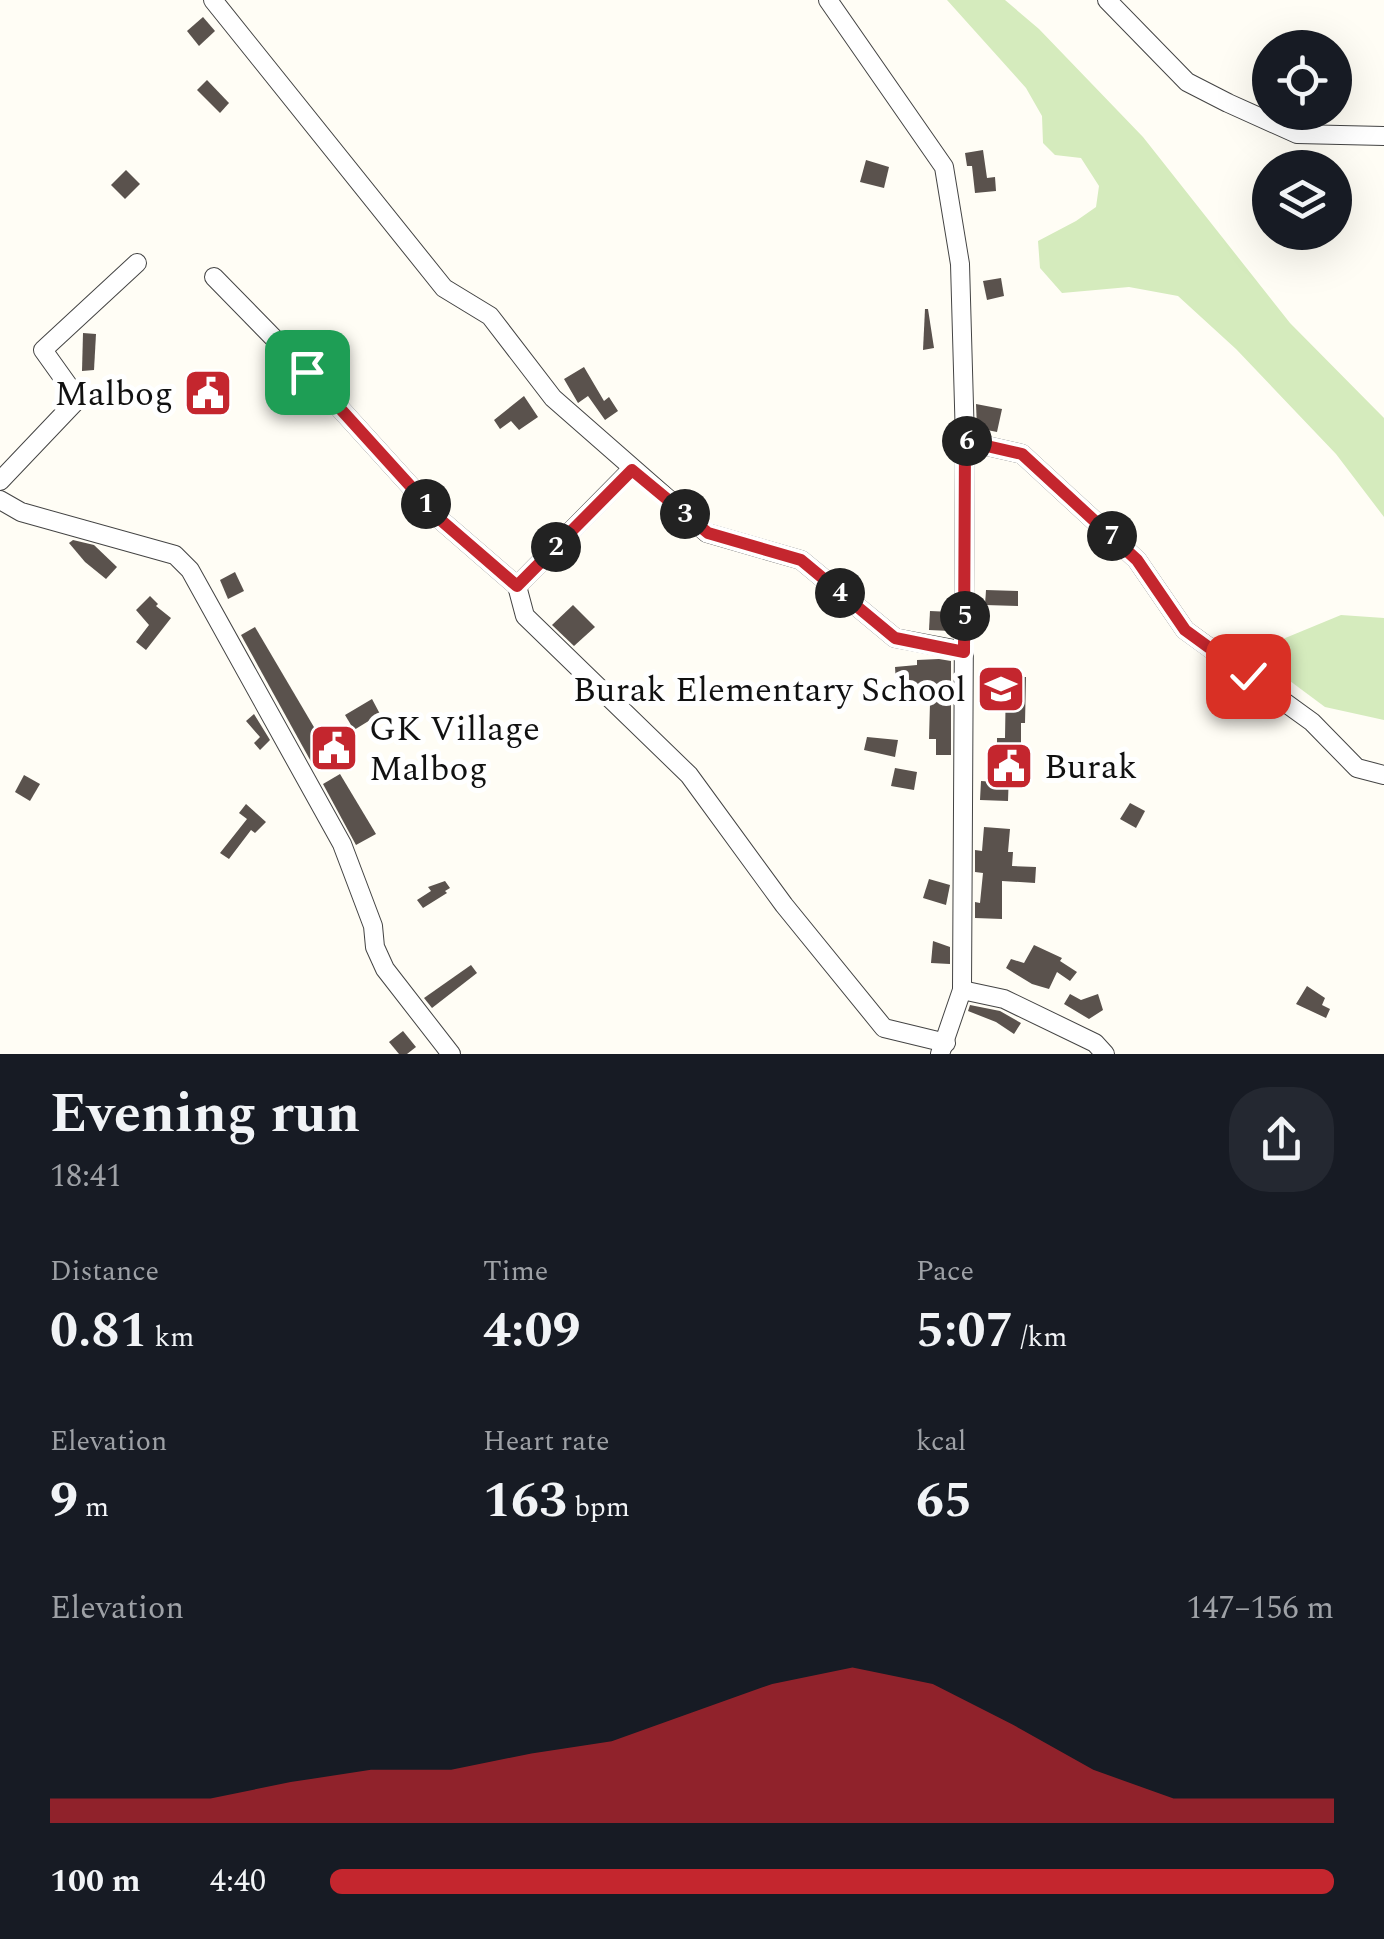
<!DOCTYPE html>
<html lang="en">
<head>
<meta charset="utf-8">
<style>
	:root { --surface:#171b24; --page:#242831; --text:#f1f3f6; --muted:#9ea1a6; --accent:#c4262e }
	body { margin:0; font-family:Spectral,serif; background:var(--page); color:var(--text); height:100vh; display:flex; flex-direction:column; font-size:38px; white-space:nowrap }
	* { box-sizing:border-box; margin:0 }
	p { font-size:32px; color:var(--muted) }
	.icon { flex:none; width:55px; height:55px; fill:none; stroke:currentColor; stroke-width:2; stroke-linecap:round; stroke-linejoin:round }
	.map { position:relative; height:1054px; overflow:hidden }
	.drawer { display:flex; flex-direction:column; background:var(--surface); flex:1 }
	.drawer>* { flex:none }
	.tools { position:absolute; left:1252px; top:30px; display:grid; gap:20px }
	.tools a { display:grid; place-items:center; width:100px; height:100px; border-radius:50%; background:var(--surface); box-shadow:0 10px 40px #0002; font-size:50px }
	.pin { position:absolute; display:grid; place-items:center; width:85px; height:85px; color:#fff; margin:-42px; border-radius:20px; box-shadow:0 5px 15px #0006 }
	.km { position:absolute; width:50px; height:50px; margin:-25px; border-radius:50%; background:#222; color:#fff; font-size:28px; line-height:50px; text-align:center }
	.round { display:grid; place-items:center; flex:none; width:105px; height:105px; border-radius:40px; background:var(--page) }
	.headline { display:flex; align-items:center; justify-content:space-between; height:170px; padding:0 50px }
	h1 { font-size:55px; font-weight:700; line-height:75px }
	.stats { display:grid; grid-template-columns:repeat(3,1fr); gap:15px; height:170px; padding:10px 50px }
	.stats div { display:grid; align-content:center }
	.stats b { font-size:50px; font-weight:700 }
	.stats small { font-size:28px; font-weight:400 }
	.stats p { font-size:28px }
	.chart { height:280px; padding:20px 50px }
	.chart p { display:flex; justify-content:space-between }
	.chart svg { width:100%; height:180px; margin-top:10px; fill:var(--accent); opacity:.7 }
	ul { padding:0 50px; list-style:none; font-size:32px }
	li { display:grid; grid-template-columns:160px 120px 1fr; align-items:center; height:75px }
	li i { height:25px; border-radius:12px; background:var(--accent) }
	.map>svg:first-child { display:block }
	.green { fill:#d5ebbd }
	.building { fill:#5a524d }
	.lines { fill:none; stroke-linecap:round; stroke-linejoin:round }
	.minor-casing { stroke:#444; stroke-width:20 }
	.minor { stroke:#fff; stroke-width:18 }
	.route-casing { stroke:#fff; stroke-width:20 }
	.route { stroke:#c4262e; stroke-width:12 }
	.labels { text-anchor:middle; stroke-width:10; stroke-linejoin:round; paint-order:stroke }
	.poi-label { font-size:35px; fill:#111; stroke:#fff; text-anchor:end }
</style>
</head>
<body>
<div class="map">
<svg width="1384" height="1054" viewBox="0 0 1384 1054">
	<rect width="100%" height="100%" fill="#fffdf5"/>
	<g class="green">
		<path d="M947,0H1005L1039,29L1143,137L1290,323L1384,418V517L1336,454L1236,349L1178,296L1129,287L1062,293L1040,268L1038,241L1076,221L1096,207L1099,186L1081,158L1055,155L1043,143L1042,116L1026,88Z"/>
		<path d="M1341,615L1384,618V720L1325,707L1290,681L1278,641Z"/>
	</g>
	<g class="building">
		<path d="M203,17L215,31L199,46L187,31Z"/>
		<path d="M207,80L229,103L220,113L197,90Z"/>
		<path d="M983,150L987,178L995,177L996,191L975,193L972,166H967L965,153Z"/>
		<path d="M866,160L889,167L884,188L860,182Z"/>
		<path d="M126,170L140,184L125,199L111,185Z"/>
		<path d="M1001,278L1004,296L987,300L983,281Z"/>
		<path d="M925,309H928L934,348L923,350Z"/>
		<path d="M83,333L96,334L94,370L82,371Z"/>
		<path d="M584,367L604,401L609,397L618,411L605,420L588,396L578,403L564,379Z"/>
		<path d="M524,396L538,417L519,430L511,421L500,429L494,420Z"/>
		<path d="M976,404L1002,409L997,432L977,428Z"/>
		<path d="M73,540L94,545L117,567L106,579L85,562L69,543Z"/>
		<path d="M235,572L244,591L228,599L220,580Z"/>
		<path d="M986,590L1018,591V606L985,605Z"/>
		<path d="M150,596L158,604L156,606L171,618L146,650L136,642L149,625L136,610Z"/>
		<path d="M573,605L595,627L574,646L552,625Z"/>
		<path d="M930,611L952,612L951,631L929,630Z"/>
		<path d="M255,627L331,756L314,767L241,635Z"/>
		<path d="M939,659L951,661V755H936V739H929L930,703L927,704L926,689L897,698L895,667L917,665V660Z"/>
		<path d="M1006,677H1026L1025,723H1021V772H1009L1008,801L980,800L981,781L997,782V738H1005Z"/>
		<path d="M372,699L380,714L354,730L345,715Z"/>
		<path d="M254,714L270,740L260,750L254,743L260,737L246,721Z"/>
		<path d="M867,737L898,740L895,757L864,750Z"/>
		<path d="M895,768L917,772L914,790L891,786Z"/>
		<path d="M340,774L376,834L356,845L323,784Z"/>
		<path d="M24,775L40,784L30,801L15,792Z"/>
		<path d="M1130,803L1145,811L1136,828L1120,819Z"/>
		<path d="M246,804L266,822L255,833L251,830L229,859L220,853L247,819L239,813Z"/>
		<path d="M984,827L1010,829L1008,852H1013L1012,866L1036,867L1035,883L1002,881V919L975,918V902L980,903L983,873L975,872V850L982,851Z"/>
		<path d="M929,879L950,885L946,905L923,898Z"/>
		<path d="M445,881L450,888L445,891L447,893L423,908L417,900L431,891L428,887Z"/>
		<path d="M933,941L950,947V964L931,963Z"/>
		<path d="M1034,945L1062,958L1060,961L1077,972L1070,981L1057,972L1049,989L1032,984L1006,968L1011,959L1024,963Z"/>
		<path d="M471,965L477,973L432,1008L424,998Z"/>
		<path d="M1307,986L1325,998L1322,1005L1330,1009L1326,1018L1296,1004Z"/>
		<path d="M1070,994L1081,1000L1098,994L1103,1010L1089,1019L1064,1004Z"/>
		<path d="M970,1005L1000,1011L1021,1023L1014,1034L996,1022L968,1011Z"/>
		<path d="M403,1031L416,1047L407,1054H399L389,1042Z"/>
	</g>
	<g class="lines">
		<g class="minor-casing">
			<g id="minor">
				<path d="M213,0L444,288L490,316L553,398L707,533L801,560L895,638L964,651"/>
				<path d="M828,0L944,167L960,264L965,441L962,990L940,1054"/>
				<path d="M1107,0L1187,82L1228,103L1297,134L1384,136"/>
				<path d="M214,277L307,372L443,522L517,586L631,470"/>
				<path d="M965,441L1022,454L1137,560L1185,630L1312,722L1357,768L1384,775"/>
				<path d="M0,481L78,399L43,350L137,263"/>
				<path d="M0,500L21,512L175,555L190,570L342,844L373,926L375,947L385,969L451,1054"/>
				<path d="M517,586L525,616L689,775L784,905L884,1028L946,1043"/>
				<path d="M962,990L1004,999L1095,1043L1105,1054"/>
			</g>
		</g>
		<use href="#minor" class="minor"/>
	</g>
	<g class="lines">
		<g class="route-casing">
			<path id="route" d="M307,372L443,522L517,586L632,470L708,533L801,560L895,638L964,652L965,441L1022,454L1137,560L1185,630L1248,676"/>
		</g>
		<use href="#route" class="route"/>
	</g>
	<defs>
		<g id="civic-square" transform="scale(2.5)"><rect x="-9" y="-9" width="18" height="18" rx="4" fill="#c4262e" stroke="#fff"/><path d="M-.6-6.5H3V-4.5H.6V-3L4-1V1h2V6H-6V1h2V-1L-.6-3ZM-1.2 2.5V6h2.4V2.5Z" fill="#fff"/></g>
		<g id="school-square" transform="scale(2.5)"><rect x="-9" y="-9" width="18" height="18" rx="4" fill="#c4262e" stroke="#fff"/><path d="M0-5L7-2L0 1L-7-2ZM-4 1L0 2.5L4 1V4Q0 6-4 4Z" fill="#fff"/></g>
	</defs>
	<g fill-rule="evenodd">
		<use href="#civic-square" x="208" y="393"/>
		<use href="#school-square" x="1001" y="689"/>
		<use href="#civic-square" x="334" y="748"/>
		<use href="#civic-square" x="1009" y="766"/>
	</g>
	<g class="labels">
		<g class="poi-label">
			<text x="173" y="405">Malbog</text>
			<text x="966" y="701">Burak Elementary School</text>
			<text x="369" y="740" text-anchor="start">GK Village<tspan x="369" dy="40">Malbog</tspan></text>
			<text x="1044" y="778" text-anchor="start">Burak</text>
		</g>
	</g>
</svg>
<div class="tools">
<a><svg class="icon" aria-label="locate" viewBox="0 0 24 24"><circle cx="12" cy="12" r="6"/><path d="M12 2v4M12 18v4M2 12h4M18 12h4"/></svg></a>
<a><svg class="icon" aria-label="layers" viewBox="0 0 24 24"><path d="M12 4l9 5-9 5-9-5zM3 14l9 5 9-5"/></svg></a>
</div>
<div class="pin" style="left:307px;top:372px;background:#1e9e55"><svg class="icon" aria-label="arrive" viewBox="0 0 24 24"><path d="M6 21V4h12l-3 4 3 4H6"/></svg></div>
<div class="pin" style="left:1248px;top:676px;background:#d93025"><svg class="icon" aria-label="check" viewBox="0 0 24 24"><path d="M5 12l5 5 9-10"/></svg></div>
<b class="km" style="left:426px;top:504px">1</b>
<b class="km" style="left:556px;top:547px">2</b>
<b class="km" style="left:685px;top:514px">3</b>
<b class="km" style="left:840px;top:593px">4</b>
<b class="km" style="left:965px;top:616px">5</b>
<b class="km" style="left:967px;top:441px">6</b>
<b class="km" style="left:1112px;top:536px">7</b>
</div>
<section class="drawer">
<div class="headline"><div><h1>Evening run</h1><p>18:41</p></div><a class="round"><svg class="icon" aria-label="share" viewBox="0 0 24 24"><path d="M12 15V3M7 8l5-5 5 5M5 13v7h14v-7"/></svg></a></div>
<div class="stats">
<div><p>Distance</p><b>0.81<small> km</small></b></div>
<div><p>Time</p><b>4:09</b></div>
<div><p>Pace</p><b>5:07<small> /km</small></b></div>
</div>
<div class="stats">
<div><p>Elevation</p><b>9<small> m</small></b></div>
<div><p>Heart rate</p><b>163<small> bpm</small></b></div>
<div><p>kcal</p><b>65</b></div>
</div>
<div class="chart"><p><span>Elevation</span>147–156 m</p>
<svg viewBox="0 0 160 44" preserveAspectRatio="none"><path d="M0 44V38L10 38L20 38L30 34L40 31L50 31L60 27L70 24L80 17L90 10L100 6L110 10L120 20L130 31L140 38L150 38L160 38V44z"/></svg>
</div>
<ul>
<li><b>100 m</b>4:40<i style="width:100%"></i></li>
</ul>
</section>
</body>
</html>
